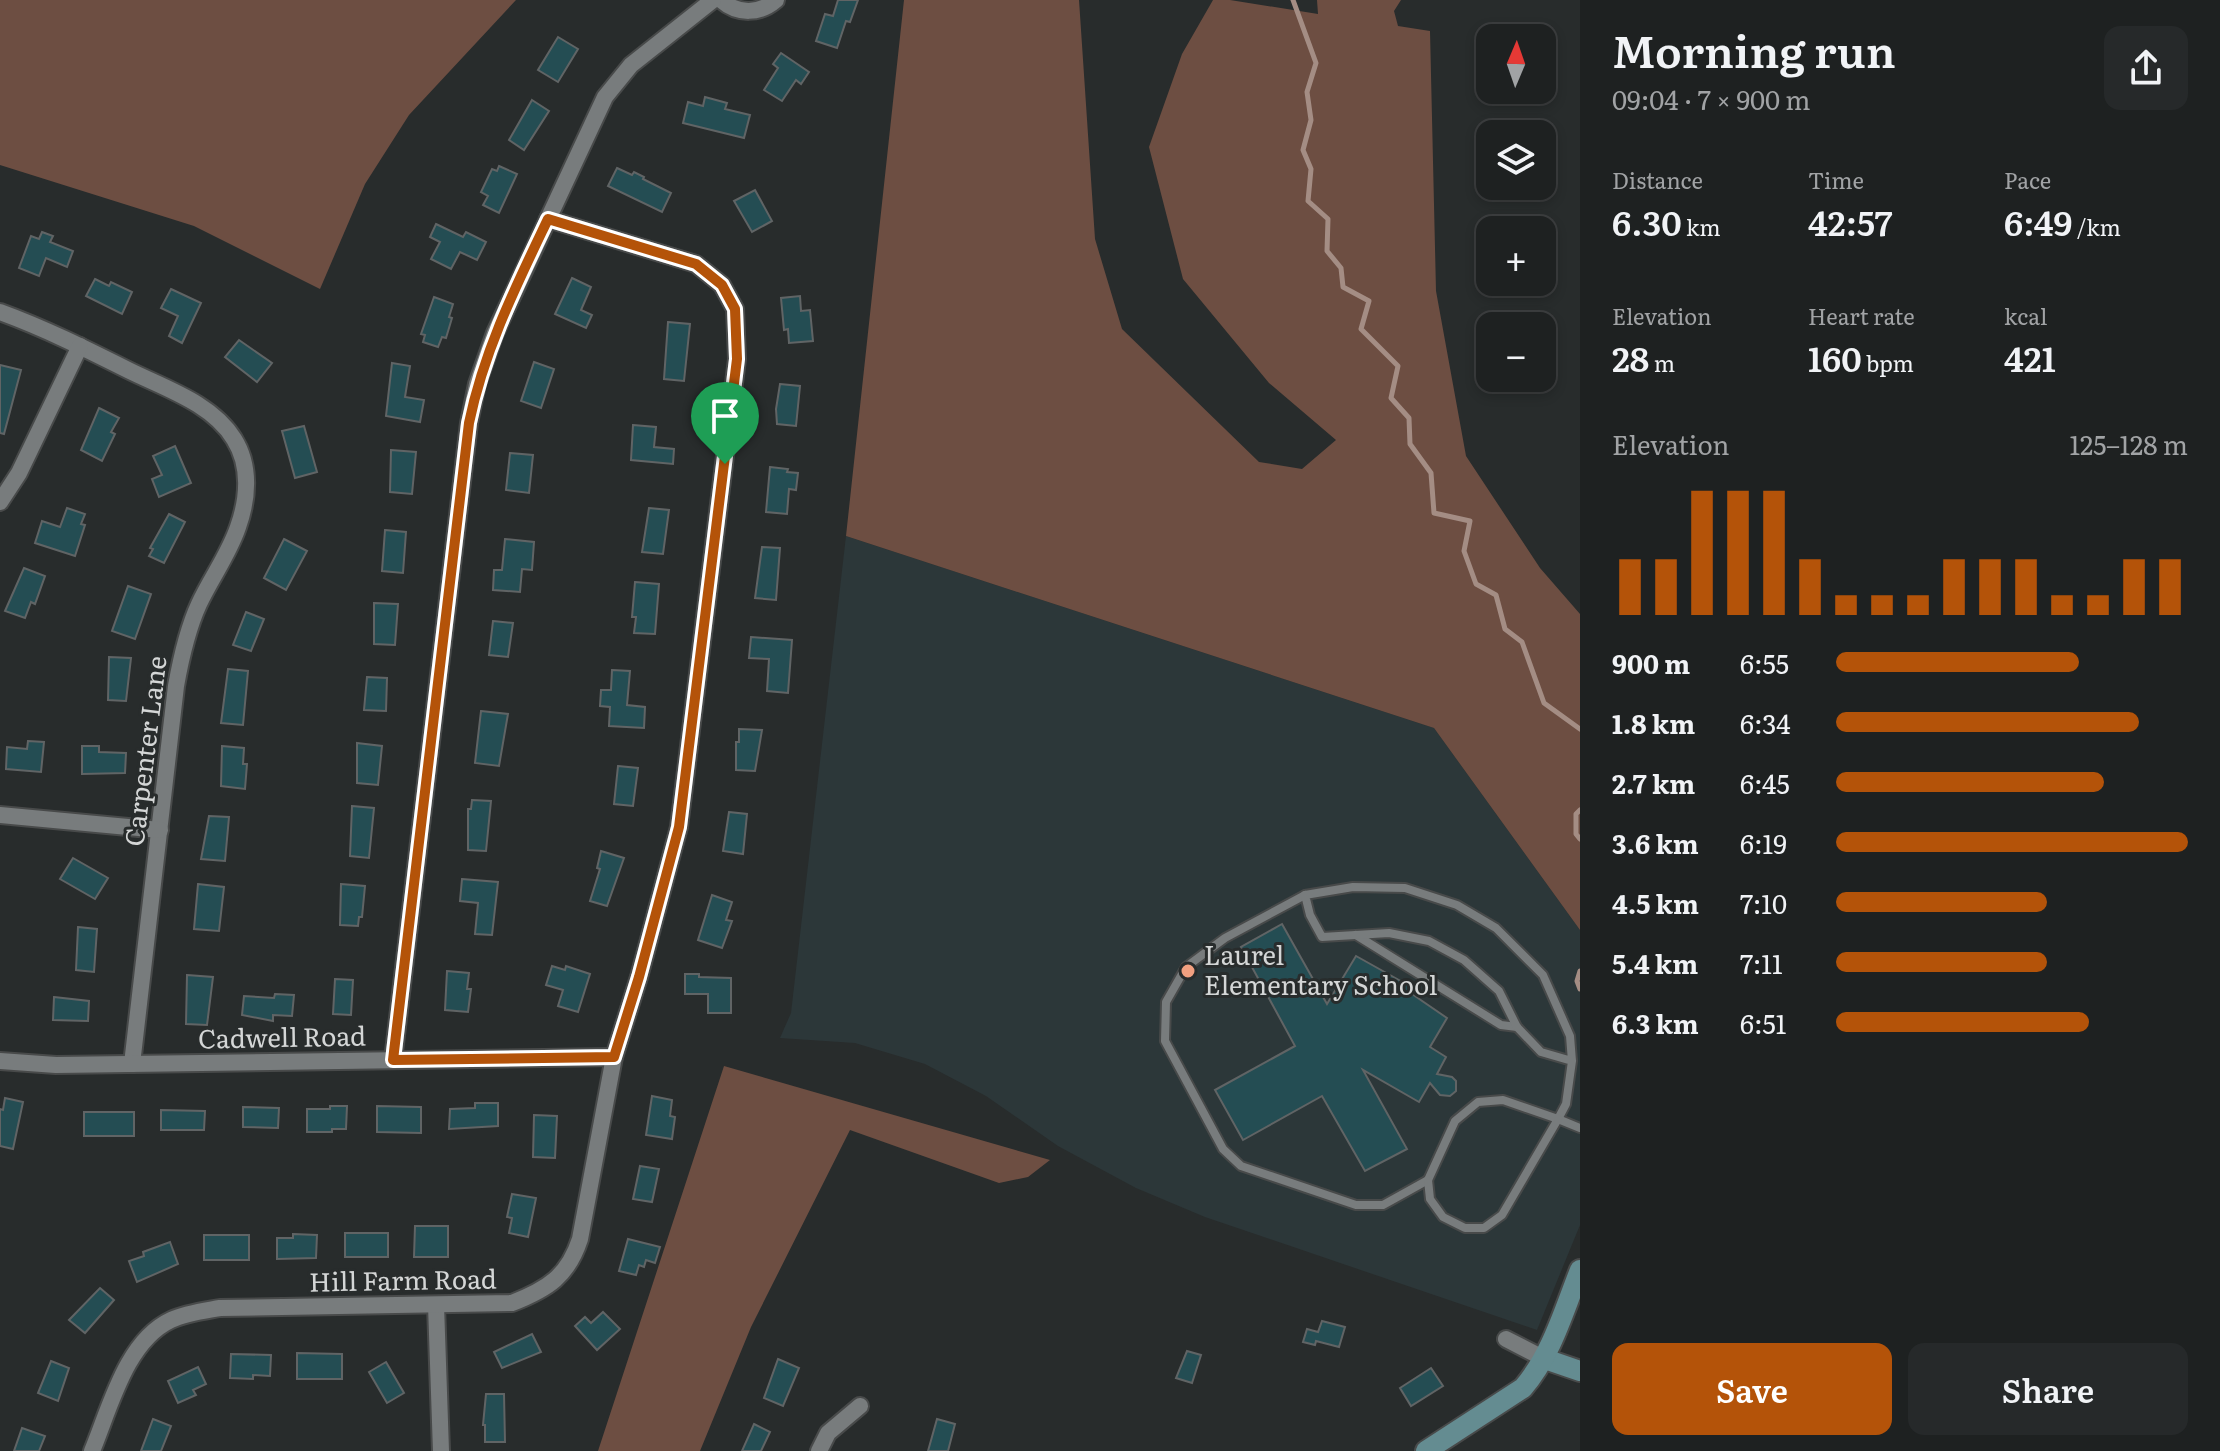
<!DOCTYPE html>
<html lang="en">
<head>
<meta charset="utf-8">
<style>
	:root { --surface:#1e2121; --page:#26292a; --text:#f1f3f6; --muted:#a1a3a5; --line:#3c3e3f; --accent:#b45309 }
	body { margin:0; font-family:Literata,serif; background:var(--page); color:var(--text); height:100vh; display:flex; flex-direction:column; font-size:30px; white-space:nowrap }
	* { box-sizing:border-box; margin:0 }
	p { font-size:26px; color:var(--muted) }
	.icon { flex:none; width:44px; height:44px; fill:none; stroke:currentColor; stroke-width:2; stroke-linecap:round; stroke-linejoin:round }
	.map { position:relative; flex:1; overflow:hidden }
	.drawer { display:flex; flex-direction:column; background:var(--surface); width:640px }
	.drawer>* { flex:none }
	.needle { width:52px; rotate:2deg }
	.buttons { position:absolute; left:1476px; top:24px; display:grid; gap:16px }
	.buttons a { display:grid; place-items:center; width:80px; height:80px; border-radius:16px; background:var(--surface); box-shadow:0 4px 12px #0003,0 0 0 2px var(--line); font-size:40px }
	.pin { position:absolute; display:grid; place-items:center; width:68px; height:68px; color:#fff; margin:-82px -34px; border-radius:50% 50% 50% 0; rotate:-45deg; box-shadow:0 0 8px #0007 }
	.pin .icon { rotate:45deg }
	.round { display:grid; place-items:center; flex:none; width:84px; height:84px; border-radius:16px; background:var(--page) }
	.overview { display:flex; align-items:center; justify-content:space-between; height:136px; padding:0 32px }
	h1 { font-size:44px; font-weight:600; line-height:60px }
	.figures { display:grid; grid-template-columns:repeat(3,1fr); gap:12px; height:136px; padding:8px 32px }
	.figures div { display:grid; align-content:center }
	.figures b { font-size:34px; font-weight:600 }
	.figures small { font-size:22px; font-weight:400 }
	.figures p { font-size:22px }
	.chart { height:224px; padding:16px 32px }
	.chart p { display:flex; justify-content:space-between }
	.chart svg { width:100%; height:144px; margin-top:8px; stroke:var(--accent); stroke-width:6 }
	.action { display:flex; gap:16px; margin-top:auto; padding:16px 32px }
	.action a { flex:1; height:92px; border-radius:16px; background:var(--accent); color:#fff; font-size:32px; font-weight:600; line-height:92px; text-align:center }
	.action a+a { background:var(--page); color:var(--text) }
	ul { padding:0 32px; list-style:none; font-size:26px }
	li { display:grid; grid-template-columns:128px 96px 1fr; align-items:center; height:60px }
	li i { height:20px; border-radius:10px; background:var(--accent) }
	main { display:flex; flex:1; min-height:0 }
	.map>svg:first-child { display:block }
	.built { fill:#2c3739 }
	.forest { fill:#6d4e42 }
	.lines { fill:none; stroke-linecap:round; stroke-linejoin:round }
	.stream { stroke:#a48d84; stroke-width:5 }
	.building { fill:#244d53; stroke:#606465; stroke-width:2 }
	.lane-casing { stroke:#484a4a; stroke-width:12 }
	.street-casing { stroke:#484a4a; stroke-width:20 }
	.secondary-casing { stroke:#484a4a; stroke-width:24 }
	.lane { stroke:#787c7d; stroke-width:8 }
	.street { stroke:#787c7d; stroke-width:16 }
	.secondary { stroke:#648c91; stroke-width:20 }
	.route-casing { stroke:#fff; stroke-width:16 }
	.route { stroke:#b45309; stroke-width:10 }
	.poi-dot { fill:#f2a080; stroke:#282c2c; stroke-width:3 }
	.labels { text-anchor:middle; stroke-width:6; stroke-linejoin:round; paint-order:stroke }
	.street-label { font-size:26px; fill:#d4d6d6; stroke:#282c2c }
	.poi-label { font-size:26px; fill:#d4d6d6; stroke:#282c2c; text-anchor:start }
</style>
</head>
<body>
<main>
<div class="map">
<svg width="1580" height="1451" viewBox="0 0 1580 1451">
	<rect width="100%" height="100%" fill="#282c2c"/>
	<path class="built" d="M846,536L1434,728L1580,930V1225L1537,1330L1205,1217L1136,1188L1058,1146L986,1096L925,1064L855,1043L780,1038L791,1013Z"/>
	<g class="forest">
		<path d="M0,0H516L409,115L365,184L320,289L194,226L0,165Z"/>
		<path d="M904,0H1079L1095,239L1122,329L1259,462L1302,469L1336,440L1269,383L1183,279L1149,147L1182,54L1213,0H1230L1318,14L1317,0H1401L1394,11L1398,26L1430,31L1436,291L1466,456L1540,568L1580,614V930L1434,728L846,536Z"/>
		<path d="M724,1066L1050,1160L1028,1177L999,1183L850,1130L751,1327L700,1451H598Z"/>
	</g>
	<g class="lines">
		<g class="stream">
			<path d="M1293,0L1316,63L1307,92L1311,120L1303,150L1311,169L1308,201L1328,219L1327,251L1341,268L1343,287L1369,301L1361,329L1398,366L1391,398L1409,418L1410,444L1431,473L1434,513L1470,521L1464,551L1476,584L1496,595L1505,629L1522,642L1544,703L1580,729"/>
			<path d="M1580,810L1576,814V834L1580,839"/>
			<path d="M1580,971L1577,981L1580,989"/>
		</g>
	</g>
	<g class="building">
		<path d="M838,0H858L850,22L846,21L837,48L816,41L825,14L833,16Z"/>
		<path d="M558,37L578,49L558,82L538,70Z"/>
		<path d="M781,53L809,72L801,84L796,80L782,101L764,90L778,68L773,64Z"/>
		<path d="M705,97L727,103L725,109L750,115L744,138L683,123L688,102L703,106Z"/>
		<path d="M532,100L549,111L524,150L509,140Z"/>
		<path d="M499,166L517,174L499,213L483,205L488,196L481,192L492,169L497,171Z"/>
		<path d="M617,168L632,175L634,172L644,177L643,179L671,193L662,212L608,186Z"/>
		<path d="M755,190L772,221L752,232L734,201Z"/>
		<path d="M436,224L463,237L466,232L486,242L477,260L460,252L451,269L431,259L440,242L430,237Z"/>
		<path d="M42,232L53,236L50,242L73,251L67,267L46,258L39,276L19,268L31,236L39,239Z"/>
		<path d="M572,278L591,287L581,310L592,315L586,328L555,314Z"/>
		<path d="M95,279L109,286L111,282L132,292L122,314L86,296Z"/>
		<path d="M171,289L201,303L182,343L169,336L178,316L161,308Z"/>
		<path d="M800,296L801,311L810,310L813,341L789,343L788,329L784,330L781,298Z"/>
		<path d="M434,297L453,304L449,317L452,318L446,338L442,337L438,347L423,342L425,335L421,334Z"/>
		<path d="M668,322L690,324L684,381L664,379Z"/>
		<path d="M239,340L272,363L257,382L225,357Z"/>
		<path d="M534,362L554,369L541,408L521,401Z"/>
		<path d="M392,363L410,366L405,397L424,400L420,422L386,416Z"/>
		<path d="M0,365L21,370L4,434L0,433Z"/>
		<path d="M780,384L800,386L796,426L777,424L776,409Z"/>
		<path d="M99,408L119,418L111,432L115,434L102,461L81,450Z"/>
		<path d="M633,425L656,427L654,447L674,449L673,464L631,460Z"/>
		<path d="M304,426L317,472L295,478L282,431Z"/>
		<path d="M175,446L191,483L159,497L152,479L162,475L153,456Z"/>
		<path d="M391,450L416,452L412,494L390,492Z"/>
		<path d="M510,453L533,455L529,493L506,490Z"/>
		<path d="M770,467L788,469L787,472L798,473L796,490L789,489L787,514L766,512Z"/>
		<path d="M67,508L85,514L81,524L85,525L75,556L35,543L42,521L60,527Z"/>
		<path d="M649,508L669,510L663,554L642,552Z"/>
		<path d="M169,514L185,522L164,563L149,556L153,549L150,548Z"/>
		<path d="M385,530L406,532L403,573L382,571Z"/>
		<path d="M284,539L307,551L286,590L264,578Z"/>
		<path d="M505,539L534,542L532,570L522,569L520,592L493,590L494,570H502Z"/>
		<path d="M762,547L780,548L776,600L755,598Z"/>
		<path d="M24,568L45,576L35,604L31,602L25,618L5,611Z"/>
		<path d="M635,582L659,584L655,634L634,633L636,617H632Z"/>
		<path d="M128,586L151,594L135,639L112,631Z"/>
		<path d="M374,603L398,604L395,645L374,644Z"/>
		<path d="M246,612L264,619L251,651L233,645Z"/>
		<path d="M493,621L513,623L508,657L489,655Z"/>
		<path d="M751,637L792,640L788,693L767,691L769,659L749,658Z"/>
		<path d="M109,657L131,658L126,701L108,700Z"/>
		<path d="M228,669L248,671L243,725L221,723Z"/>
		<path d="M612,670L630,671L627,705L645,707L644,728L609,726L610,707L600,706L601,690H611Z"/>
		<path d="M367,677L387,678L386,711L364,710Z"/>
		<path d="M481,711L508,714L499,766L475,763Z"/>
		<path d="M739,729L762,730L755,771L736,770V742H739Z"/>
		<path d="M28,741L44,742L41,772L6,769L7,747L27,749Z"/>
		<path d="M357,743L382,746L378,785L357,783Z"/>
		<path d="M82,746H99V752L126,753L125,773L82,774Z"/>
		<path d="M222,746L244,748L243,764H247L245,789L221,786Z"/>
		<path d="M618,766L638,768L633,806L614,804Z"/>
		<path d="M472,800L491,801L486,851L468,850V809H471Z"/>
		<path d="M352,806L374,808L369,858L350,856Z"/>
		<path d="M729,812L747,814L743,854L723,851Z"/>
		<path d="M209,816L229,817L225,861L201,859Z"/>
		<path d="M601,851L624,858L607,906L590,901L600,869L597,868Z"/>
		<path d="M73,858L108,878L95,899L60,879Z"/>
		<path d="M462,879L498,882L492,935L475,934L478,903L460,901Z"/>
		<path d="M198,884L224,887L219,931L194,929Z"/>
		<path d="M341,884L365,886L362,917H359L358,926L340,925Z"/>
		<path d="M712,895L732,902L726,920L732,921L722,948L698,940Z"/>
		<path d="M1282,924L1327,1004L1356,956L1415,989L1412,994L1447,1018L1430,1047L1446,1057L1437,1074L1452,1077L1456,1081V1091L1450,1096L1440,1095L1430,1083L1419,1102L1363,1070L1407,1149L1365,1171L1322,1096L1243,1140L1215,1090L1295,1046L1241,947Z"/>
		<path d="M78,927L97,929L94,972L76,970Z"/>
		<path d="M552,966L565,970L566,966L590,974L578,1012L558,1006L563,990L546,985Z"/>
		<path d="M447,971L469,973L467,989H471L468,1012L445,1010Z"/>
		<path d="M685,974H699V977L731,978V1013H708V994H685Z"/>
		<path d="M187,975L213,977L207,1025L186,1024Z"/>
		<path d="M335,979L353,980L351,1015L333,1014Z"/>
		<path d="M275,994L294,995L292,1016L273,1015V1021L242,1015L244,996L274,998Z"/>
		<path d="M54,997L89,1001L88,1021L53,1020Z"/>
		<path d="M652,1096L672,1100L670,1116L675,1117L672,1139L646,1135Z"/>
		<path d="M5,1098L23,1102L13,1149L0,1146V1109L3,1110Z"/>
		<path d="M475,1103H498V1126L449,1129L450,1109L475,1108Z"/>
		<path d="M330,1106H347L346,1129H332V1132H307V1109H330Z"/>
		<path d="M377,1106L421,1107V1133L377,1132Z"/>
		<path d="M243,1107L279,1108L278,1128L243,1127Z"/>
		<path d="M161,1110L205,1111L204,1130H161Z"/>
		<rect x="84" y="1112" width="50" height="24"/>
		<path d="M534,1115L557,1116L555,1158L533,1157Z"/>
		<path d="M640,1166L659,1169L652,1202L633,1199Z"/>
		<path d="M512,1194L536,1198L528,1237L509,1233L512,1218L507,1217Z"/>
		<path d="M415,1226H448V1257H414Z"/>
		<rect x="345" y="1233" width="43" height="24"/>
		<path d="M293,1234L317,1235L316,1258L277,1259V1238H293Z"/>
		<rect x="204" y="1235" width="45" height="25"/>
		<path d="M628,1239L660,1247L655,1263L646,1260L644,1267L639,1265L636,1275L619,1271Z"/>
		<path d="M170,1242L178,1264L137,1282L129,1261L144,1256L143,1252Z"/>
		<path d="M100,1288L114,1300L85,1333L69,1320Z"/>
		<path d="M603,1312L620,1329L597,1350L575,1326L585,1317L591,1323Z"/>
		<path d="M1322,1321L1345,1327L1339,1347L1316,1341L1315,1345L1303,1342L1307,1329L1318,1332Z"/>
		<path d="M532,1334L541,1352L502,1368L494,1352Z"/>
		<path d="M1187,1351L1201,1355L1192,1383L1176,1378Z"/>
		<path d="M297,1353L342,1354V1379H297Z"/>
		<path d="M231,1354L271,1355L270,1376L253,1375V1379L230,1378Z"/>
		<path d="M778,1359L799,1368L783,1406L764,1398Z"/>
		<path d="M51,1361L69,1368L58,1401L38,1393Z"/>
		<path d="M386,1362L404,1393L387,1403L369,1372Z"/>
		<path d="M198,1367L206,1384L193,1390L196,1395L178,1403L168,1381Z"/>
		<path d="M1431,1368L1443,1386L1411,1406L1400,1388Z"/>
		<path d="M486,1394H504L505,1442H485V1425H483Z"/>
		<path d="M153,1419L171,1426L161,1451H141Z"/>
		<path d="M937,1419L955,1424L948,1451H928Z"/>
		<path d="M754,1424L770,1432L761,1451H742Z"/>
		<path d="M22,1428L45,1436L39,1451H14Z"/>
	</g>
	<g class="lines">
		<g class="lane-casing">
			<g id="lane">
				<path d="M1305,895L1225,938L1186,967L1166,1002L1165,1041L1223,1149L1241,1166L1356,1205H1383L1428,1180"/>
				<path d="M1356,935L1501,1025L1517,1027"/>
				<path d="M1572,1061L1541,1052L1517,1027L1499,991L1464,960L1429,941L1389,933L1322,937L1310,915L1305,895L1353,887L1405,888L1457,905L1496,928L1543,975L1570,1036L1572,1061L1566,1104L1558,1119L1580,1128"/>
				<path d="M1503,1100L1558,1119L1502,1215L1484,1228H1465L1443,1217L1430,1199L1428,1180L1455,1121L1478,1102Z"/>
			</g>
		</g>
		<g class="street-casing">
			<g id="street">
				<path d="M721,0C738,15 760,14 776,0"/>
				<path d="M0,312C44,328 86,349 128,370C164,388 212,403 234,439C251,466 248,499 238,527C229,554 211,578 199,604C187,630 181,658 176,686L132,1064"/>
				<path d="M0,502L19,473L80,346"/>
				<path d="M0,815L160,830"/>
				<path d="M393,1060L469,423L477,384L495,333L605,97L631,65L713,0"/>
				<path d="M0,1061L56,1065L614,1057"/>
				<path d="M436,1305L441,1451"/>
				<path d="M1506,1339L1545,1359"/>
				<path d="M92,1451C110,1408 126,1341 171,1320C186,1313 203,1311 220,1308L512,1303C548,1289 568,1276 580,1239L614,1057L639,977L679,827L737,359L735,309L722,285L696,264L548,219"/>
				<path d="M819,1451L828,1433L860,1406"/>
			</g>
		</g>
		<g class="secondary-casing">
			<g id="secondary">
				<path d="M1545,1359L1580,1371"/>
				<path d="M1426,1451L1523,1388C1552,1354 1564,1310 1580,1270"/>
			</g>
		</g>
		<use href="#lane" class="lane"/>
		<use href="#street" class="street"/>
		<use href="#secondary" class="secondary"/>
	</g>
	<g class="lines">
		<g class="route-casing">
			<path id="route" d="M548,219L696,264L722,285L735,309L737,359L679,827L639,977L614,1057L393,1060L469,423C484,350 516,286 548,219Z"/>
		</g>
		<use href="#route" class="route"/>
	</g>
	<circle class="poi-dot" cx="1188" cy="971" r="8"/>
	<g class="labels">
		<g class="street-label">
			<text transform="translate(146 751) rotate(-83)" y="9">Carpenter Lane</text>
			<text transform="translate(282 1038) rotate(-1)" y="9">Cadwell Road</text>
			<text transform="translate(403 1281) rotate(-1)" y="9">Hill Farm Road</text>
		</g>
		<g class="poi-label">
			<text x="1204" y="965">Laurel<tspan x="1204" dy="30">Elementary School</tspan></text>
		</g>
	</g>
</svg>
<div class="buttons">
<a><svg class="needle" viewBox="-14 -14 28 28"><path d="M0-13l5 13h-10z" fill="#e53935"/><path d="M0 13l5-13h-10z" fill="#a1a3a5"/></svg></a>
<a><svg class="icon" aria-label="layers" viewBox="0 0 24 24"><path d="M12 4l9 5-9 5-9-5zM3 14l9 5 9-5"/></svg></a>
<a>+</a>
<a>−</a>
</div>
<div class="pin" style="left:725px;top:464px;background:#1e9e55"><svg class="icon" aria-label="arrive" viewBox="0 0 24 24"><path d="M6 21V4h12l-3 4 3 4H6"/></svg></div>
</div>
<section class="drawer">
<div class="overview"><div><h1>Morning run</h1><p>09:04 · 7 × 900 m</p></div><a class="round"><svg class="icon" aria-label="share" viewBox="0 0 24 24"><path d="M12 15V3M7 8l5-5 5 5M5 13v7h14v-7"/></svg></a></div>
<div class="figures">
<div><p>Distance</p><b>6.30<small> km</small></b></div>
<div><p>Time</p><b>42:57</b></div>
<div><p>Pace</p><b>6:49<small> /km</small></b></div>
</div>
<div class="figures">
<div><p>Elevation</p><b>28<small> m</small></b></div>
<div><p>Heart rate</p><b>160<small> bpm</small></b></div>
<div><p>kcal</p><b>421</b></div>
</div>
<div class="chart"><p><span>Elevation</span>125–128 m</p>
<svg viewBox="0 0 160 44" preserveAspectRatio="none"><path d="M5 44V27M15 44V27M25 44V6M35 44V6M45 44V6M55 44V27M65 44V38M75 44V38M85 44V38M95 44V27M105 44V27M115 44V27M125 44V38M135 44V38M145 44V27M155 44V27"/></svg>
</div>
<ul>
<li><b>900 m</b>6:55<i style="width:69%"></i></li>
<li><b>1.8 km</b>6:34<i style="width:86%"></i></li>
<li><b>2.7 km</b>6:45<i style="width:76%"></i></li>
<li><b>3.6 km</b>6:19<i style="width:100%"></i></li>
<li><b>4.5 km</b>7:10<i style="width:60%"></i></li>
<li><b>5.4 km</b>7:11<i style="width:60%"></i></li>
<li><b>6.3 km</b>6:51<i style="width:72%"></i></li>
</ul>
<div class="action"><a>Save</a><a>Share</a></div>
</section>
</main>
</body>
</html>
